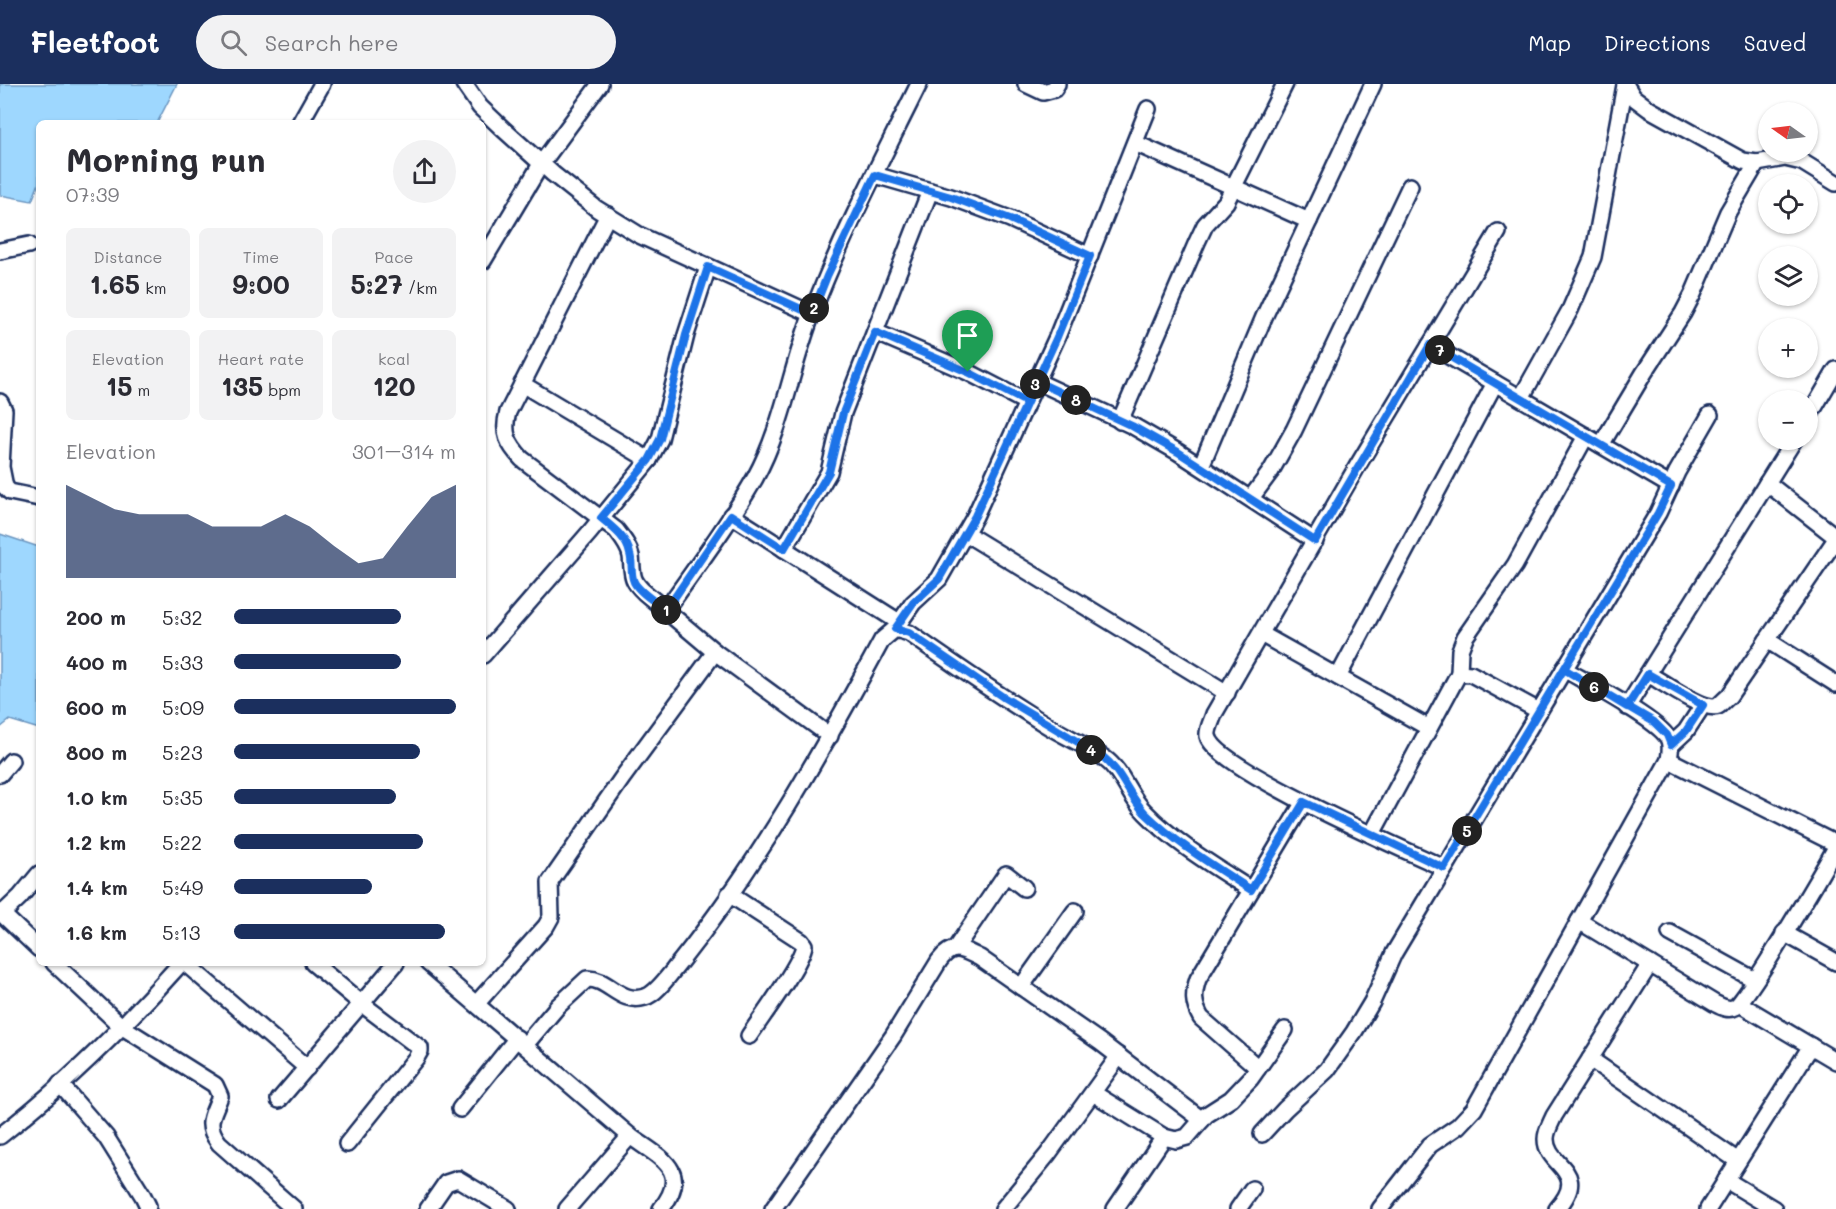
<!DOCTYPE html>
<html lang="en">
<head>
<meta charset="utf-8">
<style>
	:root { --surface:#fff; --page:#f2f2f3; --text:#2b2b33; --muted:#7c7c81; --accent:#1b2f5e }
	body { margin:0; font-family:Mali,sans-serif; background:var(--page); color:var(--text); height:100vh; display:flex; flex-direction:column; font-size:22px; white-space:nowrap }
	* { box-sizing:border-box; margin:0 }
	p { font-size:20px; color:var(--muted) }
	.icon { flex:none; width:33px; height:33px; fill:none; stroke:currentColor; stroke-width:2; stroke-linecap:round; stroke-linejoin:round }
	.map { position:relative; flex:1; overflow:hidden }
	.sheet { position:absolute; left:36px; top:36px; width:450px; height:846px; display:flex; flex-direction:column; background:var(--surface); border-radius:9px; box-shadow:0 2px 4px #0004 }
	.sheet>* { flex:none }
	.needle { width:39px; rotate:284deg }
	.buttons { position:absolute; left:1758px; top:18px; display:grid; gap:12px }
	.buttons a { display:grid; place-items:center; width:60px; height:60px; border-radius:50%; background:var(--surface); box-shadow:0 2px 4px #0004; font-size:30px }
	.pin { position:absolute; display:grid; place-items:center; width:51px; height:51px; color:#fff; margin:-62px -26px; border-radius:50% 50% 50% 0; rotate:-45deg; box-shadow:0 0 6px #0007 }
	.pin .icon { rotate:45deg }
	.km { position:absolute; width:30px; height:30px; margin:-15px; border-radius:50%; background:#222; color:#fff; font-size:16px; line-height:30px; text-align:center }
	.round { display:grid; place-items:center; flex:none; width:63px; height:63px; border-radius:32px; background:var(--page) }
	.headline { display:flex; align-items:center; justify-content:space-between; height:102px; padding:0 30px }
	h1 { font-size:33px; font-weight:700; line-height:45px }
	.figures { display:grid; grid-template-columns:repeat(3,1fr); gap:9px; height:102px; padding:6px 30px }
	.figures div { display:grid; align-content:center; border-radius:9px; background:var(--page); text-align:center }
	.figures b { font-size:26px; font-weight:700 }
	.figures small { font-size:16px; font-weight:400 }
	.figures p { font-size:16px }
	.chart { height:168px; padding:12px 30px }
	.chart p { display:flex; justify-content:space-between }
	.chart svg { width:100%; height:108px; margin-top:6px; fill:var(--accent); opacity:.7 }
	ul { padding:0 30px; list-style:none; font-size:20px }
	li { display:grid; grid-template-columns:96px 72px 1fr; align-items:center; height:45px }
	li i { height:15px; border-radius:8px; background:var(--accent) }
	header { display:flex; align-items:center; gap:36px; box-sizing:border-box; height:84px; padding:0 30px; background:var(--accent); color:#fff }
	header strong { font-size:28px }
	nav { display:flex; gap:33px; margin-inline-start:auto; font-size:21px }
	.search { width:420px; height:54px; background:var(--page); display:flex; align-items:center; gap:15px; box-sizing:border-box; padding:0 21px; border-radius:33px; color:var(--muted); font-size:22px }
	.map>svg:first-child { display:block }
	.water { fill:#9ed7fe; stroke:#6a94be; stroke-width:1.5 }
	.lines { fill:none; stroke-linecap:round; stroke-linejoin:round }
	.minor-casing { stroke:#1b2f5e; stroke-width:20 }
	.minor { stroke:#fff; stroke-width:15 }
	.route-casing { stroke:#fff; stroke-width:12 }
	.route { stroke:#1a73e8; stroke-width:8 }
</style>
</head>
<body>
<header>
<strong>Fleetfoot</strong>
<div class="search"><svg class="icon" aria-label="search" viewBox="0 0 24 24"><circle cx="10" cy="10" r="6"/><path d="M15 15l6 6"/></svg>Search here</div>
<nav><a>Map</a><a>Directions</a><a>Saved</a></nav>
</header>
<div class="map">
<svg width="1836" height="1125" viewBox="0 0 1836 1125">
	<rect width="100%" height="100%" fill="#fff"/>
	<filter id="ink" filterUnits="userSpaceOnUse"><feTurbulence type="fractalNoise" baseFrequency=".0167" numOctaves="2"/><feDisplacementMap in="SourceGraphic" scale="12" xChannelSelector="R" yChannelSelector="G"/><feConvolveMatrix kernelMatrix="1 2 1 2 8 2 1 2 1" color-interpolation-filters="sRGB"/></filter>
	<g filter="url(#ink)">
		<g class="water">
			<path d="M0,0H177L157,39H39V99L32,117L0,111Z"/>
			<path d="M0,450L39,463V645L10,636L0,644Z"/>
		</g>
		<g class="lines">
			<g class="minor-casing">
				<g id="minor">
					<path d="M464,0L480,23L503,45L553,90L597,125L639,151L812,230"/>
					<path d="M1026,0L1043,8L1054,5L1057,0"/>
					<path d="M1625,0L1633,13L1649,25L1743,77L1757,79L1785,74L1802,78L1836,99"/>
					<path d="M300,39L322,0"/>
					<path d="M1135,59L1309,137"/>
					<path d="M875,91L951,113L1010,135L1090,172"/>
					<path d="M608,131L508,328C502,349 508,360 522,375L616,446C622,454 629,462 631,472C633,490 630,495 644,508L715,568L830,652"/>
					<path d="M0,167L29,161"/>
					<path d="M483,177L541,80L600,0"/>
					<path d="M875,248L968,288L1026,318"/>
					<path d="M1430,261L1671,402"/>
					<path d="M1036,297L1133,342L1178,368L1315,457"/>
					<path d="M522,300L649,376"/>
					<path d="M1521,314L1570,226L1593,173L1625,1"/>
					<path d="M0,318L4,326L1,383L5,403L10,408L39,414"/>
					<path d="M1808,334L1836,286"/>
					<path d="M1120,337L1197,158L1205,141L1226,118L1285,0"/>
					<path d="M1601,361L1644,289L1683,229L1693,210L1728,128L1757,79"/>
					<path d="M1201,382L1264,233L1373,0"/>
					<path d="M1767,399L1836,453"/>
					<path d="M1251,414L1271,387L1294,346L1410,102"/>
					<path d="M731,431L899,538"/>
					<path d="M965,449L1227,609"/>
					<path d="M784,465L829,388L843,329L930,107"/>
					<path d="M666,526C696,483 729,440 755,394C784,341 791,282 813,227C843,149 882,75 919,0"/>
					<path d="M895,545L913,519L939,495L975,432L1057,253L1148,25"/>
					<path d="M1261,550L1429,644"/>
					<path d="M1767,556L1836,600"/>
					<path d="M483,571L590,448L649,376L660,355L686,251L708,183"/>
					<path d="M1459,589L1460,566L1465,553L1515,481L1586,352"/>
					<path d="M1648,590C1661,597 1704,628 1718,622C1721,620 1725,615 1729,612L1836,455"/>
					<path d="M1338,593L1495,299"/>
					<path d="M1627,623L1794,356"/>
					<path d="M1671,661L1686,647L1703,621"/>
					<path d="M1669,676L1836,760"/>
					<path d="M0,690L11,677"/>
					<path d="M1372,750L1459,589L1471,590L1539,627"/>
					<path d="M1444,784C1408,767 1215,684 1208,652C1207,645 1212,637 1214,630L1358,381L1498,148"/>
					<path d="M729,810L801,857L804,861C802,879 761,934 749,952"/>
					<path d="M0,828L39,865"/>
					<path d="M2,830L20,813L39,790"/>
					<path d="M1579,837L1714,919C1720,922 1728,927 1735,923C1746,918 1825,783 1836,763"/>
					<path d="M1670,849L1755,896"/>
					<path d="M1784,849L1836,878"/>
					<path d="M955,865L1006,790L1024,804"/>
					<path d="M54,879L121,942L215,1001L220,1012C213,1032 204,1039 219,1059L294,1125"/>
					<path d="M185,879L307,984"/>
					<path d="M313,879L362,920L420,964V967L416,974L347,1060"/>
					<path d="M428,879L630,1052C660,1074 692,1086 661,1125"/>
					<path d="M1021,903L1075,827"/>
					<path d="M477,919L546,842L551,833L550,798L623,693L715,568"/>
					<path d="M1740,920L1836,977"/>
					<path d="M525,961L558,922L587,895C609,894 620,921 645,913C657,910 672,887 680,878C759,779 822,667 882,556L895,545L909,549C953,580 998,611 1045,640C1064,652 1086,661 1104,674C1123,687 1128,712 1145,728C1176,760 1214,782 1251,806"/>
					<path d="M1590,975L1738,1077"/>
					<path d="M1258,984L1201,934C1193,920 1193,910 1198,895L1304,718"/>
					<path d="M60,1000L106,1053L143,1112L148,1122L147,1125"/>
					<path d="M1093,1009L1164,1053L1176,1056L1187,1053L1206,1031L1231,1015L1251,994L1285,946"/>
					<path d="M279,1016L396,879"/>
					<path d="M460,1025L517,954"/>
					<path d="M1262,1050L1285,1025L1327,986L1354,948L1372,918L1394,869L1658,429L1677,388L1710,331"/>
					<path d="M0,1052C65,1001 126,941 181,879"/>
					<path d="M1726,1096L1774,1125"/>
					<path d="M428,1125L446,1099L458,1095L508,1125"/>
					<path d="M567,1125L630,1052"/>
					<path d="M773,1125L893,952L939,877C953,858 962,865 980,874L1100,958L1202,1036"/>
					<path d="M1003,1125L1048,1070L1119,972"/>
					<path d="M1115,1125L1164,1053"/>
					<path d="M1238,1125L1252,1105"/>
					<path d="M1380,1125L1430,1061L1458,1042L1474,1025L1669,676C1670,668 1672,661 1668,654C1657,635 1586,598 1564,585"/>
					<path d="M1557,1125C1591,1086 1546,1083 1546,1055C1546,1047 1551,1039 1554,1032L1650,880"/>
					<path d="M1708,1125L1811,962"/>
				</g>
			</g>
			<use href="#minor" class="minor"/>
		</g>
	</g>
	<g class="lines" filter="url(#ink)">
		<g class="route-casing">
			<path id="route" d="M968,288L875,248L843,329L829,388L784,465L731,431L666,526C656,518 640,509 634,498C630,489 633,479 630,470C627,454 613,444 601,434L649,376L660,355L686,251L708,183L812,230L827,192L875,91L951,113L1010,135L1090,172L1057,253L975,432L939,495L913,519L895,545L909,549L1003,613L1103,673C1122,688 1128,711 1145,729C1177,760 1214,782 1251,806L1304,718L1444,784L1564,585L1654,638L1667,651L1671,661L1686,647L1703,621L1648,590L1627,623L1564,585L1658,429L1671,402L1430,261L1315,457L1178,368L1132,342L1036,297L1026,318L968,288"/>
		</g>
		<use href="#route" class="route"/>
	</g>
</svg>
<div class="buttons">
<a><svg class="needle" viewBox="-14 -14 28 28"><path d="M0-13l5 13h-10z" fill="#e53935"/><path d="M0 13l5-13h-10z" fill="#7c7c81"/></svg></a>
<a><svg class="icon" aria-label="locate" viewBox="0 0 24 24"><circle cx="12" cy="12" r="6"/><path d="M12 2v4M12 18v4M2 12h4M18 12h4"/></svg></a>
<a><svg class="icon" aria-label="layers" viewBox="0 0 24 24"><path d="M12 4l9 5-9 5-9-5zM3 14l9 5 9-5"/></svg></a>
<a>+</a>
<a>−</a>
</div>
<div class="pin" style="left:968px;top:288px;background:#1e9e55"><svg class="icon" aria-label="arrive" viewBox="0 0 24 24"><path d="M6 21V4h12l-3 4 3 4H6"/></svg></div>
<b class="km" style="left:666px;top:526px">1</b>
<b class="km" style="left:814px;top:224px">2</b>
<b class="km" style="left:1035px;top:300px">3</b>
<b class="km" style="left:1091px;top:666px">4</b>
<b class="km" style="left:1467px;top:747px">5</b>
<b class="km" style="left:1594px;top:603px">6</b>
<b class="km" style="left:1440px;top:266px">7</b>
<b class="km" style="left:1076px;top:316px">8</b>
<section class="sheet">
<div class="headline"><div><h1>Morning run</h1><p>07:39</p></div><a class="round"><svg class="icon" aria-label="share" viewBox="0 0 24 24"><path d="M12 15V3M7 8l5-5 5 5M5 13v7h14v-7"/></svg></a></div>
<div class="figures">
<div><p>Distance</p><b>1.65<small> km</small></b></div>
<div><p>Time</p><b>9:00</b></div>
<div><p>Pace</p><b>5:27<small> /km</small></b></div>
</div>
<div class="figures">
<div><p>Elevation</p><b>15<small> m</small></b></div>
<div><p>Heart rate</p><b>135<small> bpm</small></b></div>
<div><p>kcal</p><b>120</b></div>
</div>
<div class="chart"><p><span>Elevation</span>301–314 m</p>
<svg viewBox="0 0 160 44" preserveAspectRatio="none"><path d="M0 44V6L10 11L20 16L30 18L40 18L50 18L60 23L70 23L80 23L90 18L100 23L110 31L120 38L130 36L140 23L150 11L160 6V44z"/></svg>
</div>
<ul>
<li><b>200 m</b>5:32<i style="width:75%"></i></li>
<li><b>400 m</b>5:33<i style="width:75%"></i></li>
<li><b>600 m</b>5:09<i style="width:100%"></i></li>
<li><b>800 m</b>5:23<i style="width:84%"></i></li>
<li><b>1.0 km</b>5:35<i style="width:73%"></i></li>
<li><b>1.2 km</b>5:22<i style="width:85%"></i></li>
<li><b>1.4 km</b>5:49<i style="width:62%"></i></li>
<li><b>1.6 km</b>5:13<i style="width:95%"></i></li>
</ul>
</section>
</div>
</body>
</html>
